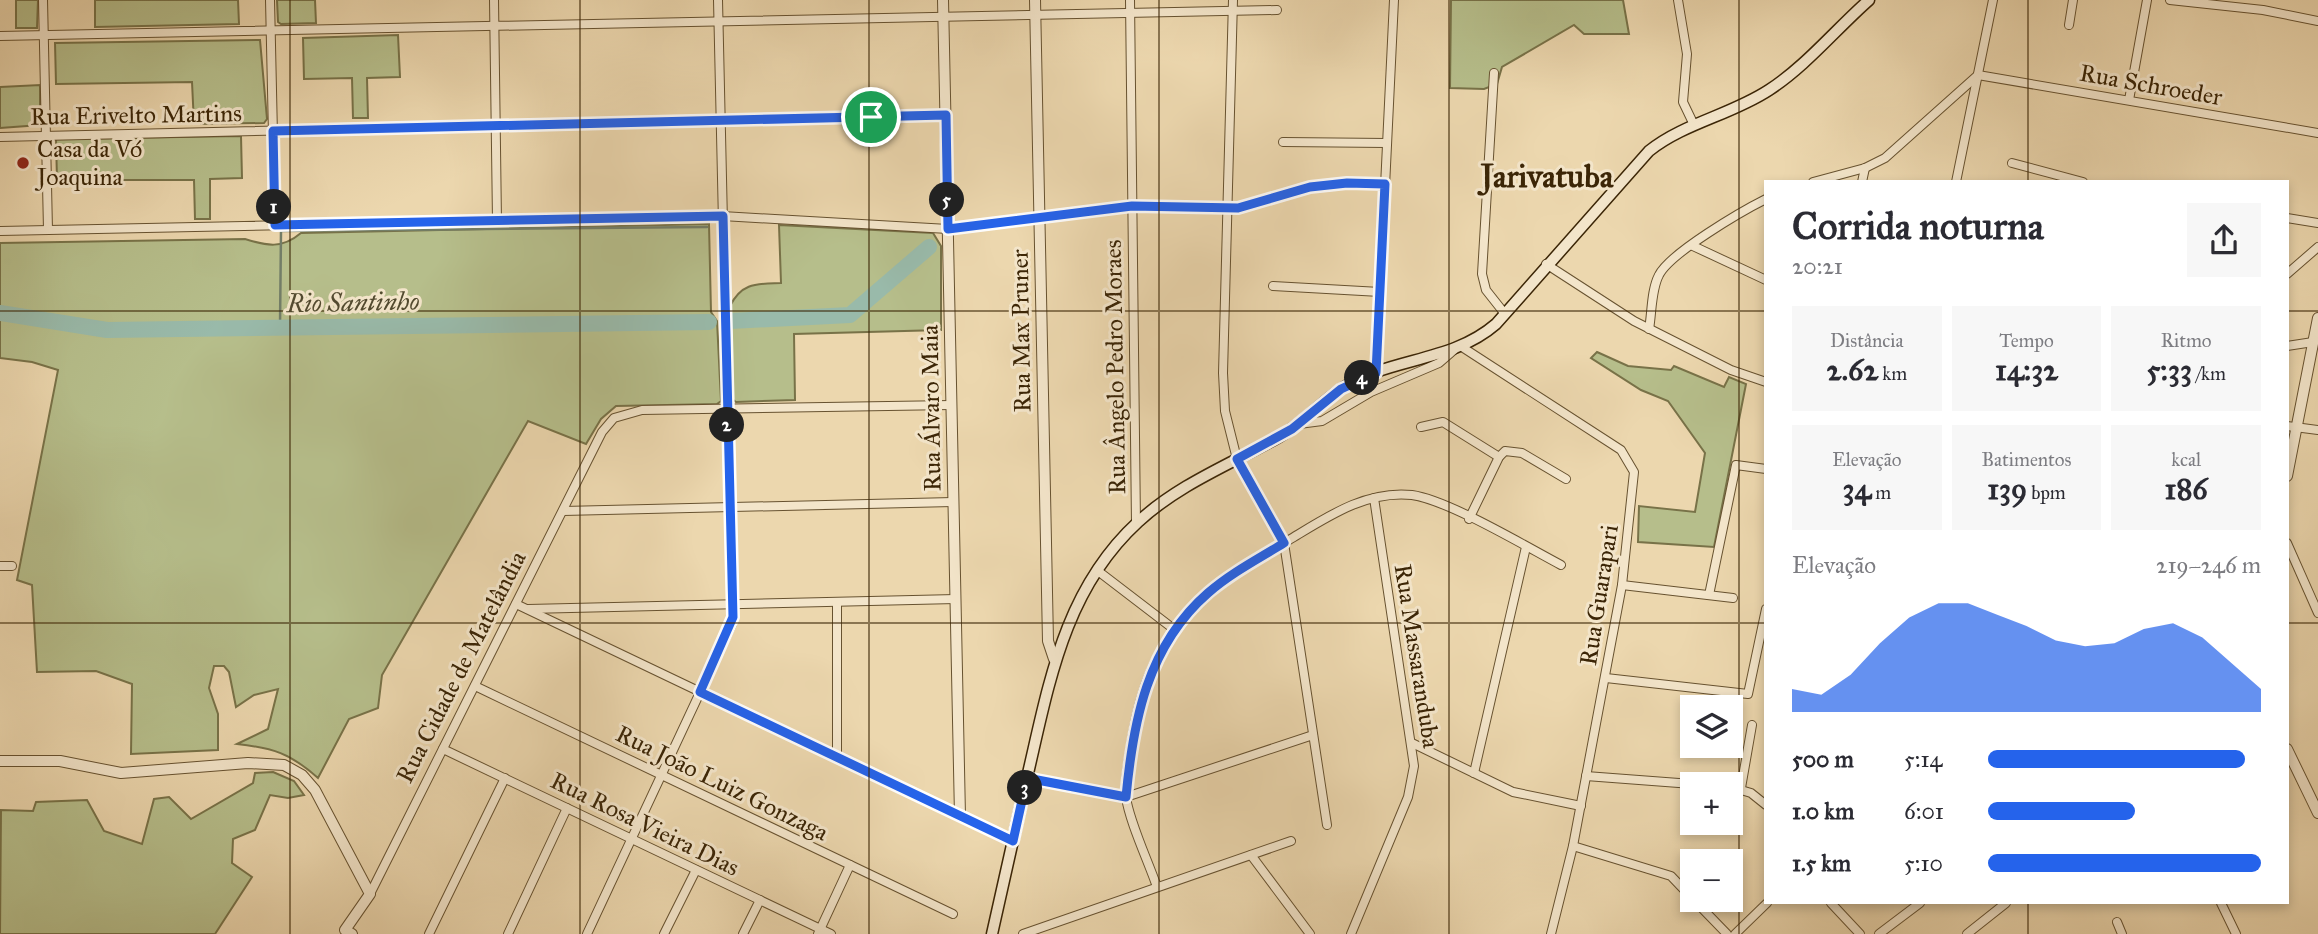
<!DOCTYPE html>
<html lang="pt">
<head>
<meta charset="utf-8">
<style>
	:root { --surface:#fff; --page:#f7f7f7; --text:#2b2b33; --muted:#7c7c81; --accent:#2563eb }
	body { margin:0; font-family:"IM FELL Great Primer",serif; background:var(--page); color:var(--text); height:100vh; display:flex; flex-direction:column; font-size:26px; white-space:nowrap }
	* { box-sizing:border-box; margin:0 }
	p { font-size:23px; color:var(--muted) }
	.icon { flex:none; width:38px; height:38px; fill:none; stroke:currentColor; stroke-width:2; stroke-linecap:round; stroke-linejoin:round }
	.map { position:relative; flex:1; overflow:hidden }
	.sheet { position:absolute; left:1764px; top:180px; width:525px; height:724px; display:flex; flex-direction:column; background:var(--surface); border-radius:0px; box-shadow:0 4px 10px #0003 }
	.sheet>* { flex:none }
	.fabs { position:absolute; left:1680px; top:695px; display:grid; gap:14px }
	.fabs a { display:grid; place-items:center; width:63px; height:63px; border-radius:0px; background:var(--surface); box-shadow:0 4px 10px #0003; font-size:35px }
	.pin { position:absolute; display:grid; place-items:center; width:60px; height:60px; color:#fff; margin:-30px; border:4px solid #fff; border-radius:50%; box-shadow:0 2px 7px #0007 }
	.km { position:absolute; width:35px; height:35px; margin:-18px; border-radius:50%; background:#222; color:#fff; font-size:19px; line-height:35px; text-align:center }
	.round { display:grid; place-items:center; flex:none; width:74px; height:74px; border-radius:0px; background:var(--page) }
	.summary { display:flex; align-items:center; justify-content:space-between; height:119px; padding:0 28px }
	h1 { font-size:38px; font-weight:700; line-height:52px }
	.metrics { display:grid; grid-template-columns:repeat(3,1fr); gap:10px; height:119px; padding:7px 28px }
	.metrics div { display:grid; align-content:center; border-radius:0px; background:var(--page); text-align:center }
	.metrics b { font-size:30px; font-weight:700 }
	.metrics small { font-size:19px; font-weight:400 }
	.metrics p { font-size:19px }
	.chart { height:196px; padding:14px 28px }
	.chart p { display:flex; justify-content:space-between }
	.chart svg { width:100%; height:126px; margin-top:7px; fill:var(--accent); opacity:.7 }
	ul { padding:0 28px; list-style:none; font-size:23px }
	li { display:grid; grid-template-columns:112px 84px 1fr; align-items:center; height:52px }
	li i { height:18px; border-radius:9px; background:var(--accent) }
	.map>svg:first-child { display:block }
	.green { fill:#b6be8b; stroke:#787248; stroke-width:2 }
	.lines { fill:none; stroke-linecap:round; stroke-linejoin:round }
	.stream { stroke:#737e68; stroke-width:2.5 }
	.river { stroke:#99baaa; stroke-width:16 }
	.minor-casing { stroke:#675230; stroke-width:10 }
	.tertiary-casing { stroke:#675230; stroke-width:12 }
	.secondary-casing { stroke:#3b2506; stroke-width:13 }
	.minor { stroke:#f3e5ca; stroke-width:8 }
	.tertiary { stroke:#f3e5ca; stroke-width:10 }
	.secondary { stroke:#f3e5ca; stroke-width:10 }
	.route-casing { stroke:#fff; stroke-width:14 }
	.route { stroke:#2563eb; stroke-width:9 }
	.grid { fill:none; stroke:#3b2506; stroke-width:2; stroke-opacity:0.55 }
	.poi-dot { fill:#8f2418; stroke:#f3e5ca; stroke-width:2.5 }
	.labels { text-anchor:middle; stroke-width:6; stroke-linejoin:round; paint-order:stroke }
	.street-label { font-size:24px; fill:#3b2506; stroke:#f3e5ca }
	.poi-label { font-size:24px; fill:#3b2506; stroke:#f3e5ca; text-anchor:start }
	.water-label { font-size:26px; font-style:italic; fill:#524a2f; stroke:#f3e5ca }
	.district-label { font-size:32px; font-weight:bold; fill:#3b2506; stroke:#f3e5ca }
</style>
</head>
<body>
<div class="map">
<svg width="2318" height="934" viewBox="0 0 2318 934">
	<rect width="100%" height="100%" fill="#ecd7ae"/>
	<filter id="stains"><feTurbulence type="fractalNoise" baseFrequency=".00286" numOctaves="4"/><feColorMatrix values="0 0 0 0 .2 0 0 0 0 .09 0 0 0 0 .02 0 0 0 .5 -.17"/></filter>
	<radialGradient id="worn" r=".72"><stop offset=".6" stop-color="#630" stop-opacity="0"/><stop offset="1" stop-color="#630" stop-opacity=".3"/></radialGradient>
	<g class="green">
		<path d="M16,0H38L37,28H16Z"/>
		<path d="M95,0H238L239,24L95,27Z"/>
		<path d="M277,0H315L316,23L281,24L278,22Z"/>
		<path d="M1451,0H1623L1629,34H1584L1574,25L1502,67L1497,84L1484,89L1450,88Z"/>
		<path d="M398,35L400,77L367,78L368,118H353L352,78L304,79L303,38Z"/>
		<path d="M260,40L267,119L264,123L194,124L192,82L56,84L55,43Z"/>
		<path d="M40,85V125L0,128V87Z"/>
		<path d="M241,136L242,178L210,179V219H195L194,180H57L56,139Z"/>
		<path d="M709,224L711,312L717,321L721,401L717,404L616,406L601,419L586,444L528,421L382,675L378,708L349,719L318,778C290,753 273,748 237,744L268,729L278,689L254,695L236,707L229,672L224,666H214L209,688L218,714V750L131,754L132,684L96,671L37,672L32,585L17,580L58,370L32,362L0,358V243L245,239C267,246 282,249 301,233Z"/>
		<path d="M779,225L933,233L941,246V330L794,334L795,400L736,402L732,399L730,306C742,282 757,284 781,283Z"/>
		<path d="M1597,352L1628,366L1671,370L1674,366L1724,387L1729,377L1746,384L1714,547L1638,542L1639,506L1695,512L1705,453L1668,401L1641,390L1591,358Z"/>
		<path d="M273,772L294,781L304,795L288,798L270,795L255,830L233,839L232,863L252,877L215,934H0L1,810L33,811L36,802L87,800L104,831L142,844L154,799L169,797L191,819L253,783L255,773Z"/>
	</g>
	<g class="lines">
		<path class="stream" d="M280,327L281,231L707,227"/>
		<g class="river">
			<path d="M0,313L107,330L709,322"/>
			<path d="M730,321L850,315L929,247"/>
		</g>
		<g class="minor-casing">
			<g id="minor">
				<path d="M43,0L48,230"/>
				<path d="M270,0L275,225"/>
				<path d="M494,0L497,221"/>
				<path d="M1130,0L1136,524"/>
				<path d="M1233,0L1223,373L1225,411L1237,459L1284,543L1327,825"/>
				<path d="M1678,0L1687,54L1683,102L1694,125"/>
				<path d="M2170,0L2263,10L2318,21"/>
				<path d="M2069,25L2073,0"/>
				<path d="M0,36L1277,10"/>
				<path d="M1494,73L1482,274L1486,290L1505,314"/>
				<path d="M1978,75L2318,133"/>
				<path d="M2129,100L2147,0"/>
				<path d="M0,137L946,115"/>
				<path d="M1283,142L1387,143"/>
				<path d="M2012,163L2083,182"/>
				<path d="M1813,182L1865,168L1885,158L1978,75"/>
				<path d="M1862,182L1865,168"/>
				<path d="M1956,182L1993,0"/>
				<path d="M2287,218L2318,223"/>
				<path d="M0,231L722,216L948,229L1132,206L1238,208L1310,187L1347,183L1385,184"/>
				<path d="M1693,246L1766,280"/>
				<path d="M1546,264L1634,321L1731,370L1766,382"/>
				<path d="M2287,274L2318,247"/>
				<path d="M1273,286L1380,292"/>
				<path d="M1649,329C1652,313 1651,290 1659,275C1670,253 1742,211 1766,199"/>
				<path d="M2287,346L2313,342"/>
				<path d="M1462,347L1621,450L1634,472L1622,585L1573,846L1551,934"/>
				<path d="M1376,373L1394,0"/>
				<path d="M1299,424L1322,421L1371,392L1439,363L1454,350"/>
				<path d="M2287,426L2318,430"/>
				<path d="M1421,427L1443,422L1499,457"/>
				<path d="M563,511L953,502"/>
				<path d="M1469,519L1499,457L1505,451L1522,453L1566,479"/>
				<path d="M2287,543L2318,613"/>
				<path d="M0,566H12"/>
				<path d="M1098,571L1175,630"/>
				<path d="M1622,585L1733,598"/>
				<path d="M1709,595L1736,465L1766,469"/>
				<path d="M837,602V757"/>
				<path d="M516,604L960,816"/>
				<path d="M528,609L956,599"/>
				<path d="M1606,678L1748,694L1766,609"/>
				<path d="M475,686L953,914"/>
				<path d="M1412,743L1513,792L1581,806"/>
				<path d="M443,749L831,934"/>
				<path d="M1474,773L1526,547"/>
				<path d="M1586,776L1692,784"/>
				<path d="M1027,778L1126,797L1313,735"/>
				<path d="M1731,787L1751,793L1766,805"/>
				<path d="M1741,788L1752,725"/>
				<path d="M1573,846L1671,876L1692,898"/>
				<path d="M1251,855L1310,934"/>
				<path d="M1157,887C1149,863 1129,821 1126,797C1124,779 1130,757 1132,739C1150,630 1200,593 1289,540C1327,517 1366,490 1412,495C1448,500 1525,546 1561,565"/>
				<path d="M370,894L602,432L614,418L642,410L951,405"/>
				<path d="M1694,900L1727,934"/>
				<path d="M1831,903L1860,934"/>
				<path d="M2221,903L2236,934"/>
				<path d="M2117,922L2122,934"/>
				<path d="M429,934L505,778"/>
				<path d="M508,934L567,808"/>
				<path d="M587,934L732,624L718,0"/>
				<path d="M664,934L696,870"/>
				<path d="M743,934L760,900"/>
				<path d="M818,934L850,865"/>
				<path d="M1023,934L1291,841"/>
				<path d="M1351,934L1408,797L1414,766L1374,498"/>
				<path d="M1735,934L1767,903"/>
				<path d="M1879,934L1920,903"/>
				<path d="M1967,934L2006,903"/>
			</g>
		</g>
		<g class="tertiary-casing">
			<g id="tertiary">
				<path d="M943,0L960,816L1013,841"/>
				<path d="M1035,0L1048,641L1054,659"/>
				<path d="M2287,476L2318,318"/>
				<path d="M2287,749L2318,813"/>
				<path d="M0,761H60L121,773L248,763L284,765L302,775L315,790L370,894L345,930L352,934"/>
			</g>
		</g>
		<g class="secondary-casing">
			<path id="secondary" d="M992,934C1004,879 1017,824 1029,769C1050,678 1066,588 1138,522C1179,484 1231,464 1279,437C1302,424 1319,404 1341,389C1389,357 1451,363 1496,324L1649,151C1684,123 1731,115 1769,90C1806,66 1836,29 1869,0"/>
		</g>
		<use href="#minor" class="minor"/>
		<use href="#tertiary" class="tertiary"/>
		<use href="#secondary" class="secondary"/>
	</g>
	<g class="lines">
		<g class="route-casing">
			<path id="route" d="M946,115L948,229L1132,206L1238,208L1310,187L1347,183L1385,184L1376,373L1341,389L1292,429L1237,459L1284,543C1258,559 1231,573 1208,593C1147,646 1133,722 1126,797L1027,778L1013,841L700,692L733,617L723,216L275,225L273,131Z"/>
		</g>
		<use href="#route" class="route"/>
	</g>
	<path class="grid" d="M290,0V934M580,0V934M869,0V934M1159,0V934M1449,0V934M1739,0V934M2028,0V182M0,311H1766M2287,311H2318M0,623H1766M2287,623H2318M2028,903V934"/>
	<circle class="poi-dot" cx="23" cy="163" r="7"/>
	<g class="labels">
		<g class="street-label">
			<text transform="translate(2151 85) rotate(10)" y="8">Rua Schroeder</text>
			<text transform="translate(136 115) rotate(-1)" y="8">Rua Erivelto Martins</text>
			<text transform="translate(1021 331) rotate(-91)" y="8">Rua Max Pruner</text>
			<text transform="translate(1115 367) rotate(-91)" y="8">Rua Ângelo Pedro Moraes</text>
			<text transform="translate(931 408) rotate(-91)" y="8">Rua Álvaro Maia</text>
			<text transform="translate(1599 595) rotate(-81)" y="8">Rua Guarapari</text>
			<text transform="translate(1417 656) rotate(81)" y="8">Rua Massaranduba</text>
			<text transform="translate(461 667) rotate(-63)" y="8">Rua Cidade de Matelândia</text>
			<text transform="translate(722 783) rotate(26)" y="8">Rua João Luiz Gonzaga</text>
			<text transform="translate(645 824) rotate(26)" y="8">Rua Rosa Vieira Dias</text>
		</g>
		<g class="poi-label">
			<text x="37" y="157">Casa da Vó<tspan x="37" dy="28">Joaquina</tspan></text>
		</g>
		<g class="water-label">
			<text transform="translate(353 302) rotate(-1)" y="9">Rio Santinho</text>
		</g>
		<g class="district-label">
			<text x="1547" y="187">Jarivatuba</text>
		</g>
	</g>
	<rect width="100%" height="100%" filter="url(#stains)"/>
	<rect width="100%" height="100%" fill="url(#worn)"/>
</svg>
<div class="fabs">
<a><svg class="icon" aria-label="layers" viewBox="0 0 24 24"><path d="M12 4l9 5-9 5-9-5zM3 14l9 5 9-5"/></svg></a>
<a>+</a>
<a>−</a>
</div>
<div class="pin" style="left:871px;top:117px;background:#1e9e55"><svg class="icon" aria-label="arrive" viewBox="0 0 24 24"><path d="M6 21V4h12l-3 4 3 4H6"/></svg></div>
<b class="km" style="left:274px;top:207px">1</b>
<b class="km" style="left:727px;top:425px">2</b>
<b class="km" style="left:1025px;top:788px">3</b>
<b class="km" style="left:1362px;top:378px">4</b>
<b class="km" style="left:947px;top:200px">5</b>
<section class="sheet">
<div class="summary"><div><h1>Corrida noturna</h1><p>20:21</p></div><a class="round"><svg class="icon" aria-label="share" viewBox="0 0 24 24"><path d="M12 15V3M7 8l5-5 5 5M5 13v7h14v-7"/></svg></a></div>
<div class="metrics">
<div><p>Distância</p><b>2.62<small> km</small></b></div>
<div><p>Tempo</p><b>14:32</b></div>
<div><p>Ritmo</p><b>5:33<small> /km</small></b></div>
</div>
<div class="metrics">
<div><p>Elevação</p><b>34<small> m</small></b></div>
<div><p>Batimentos</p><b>139<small> bpm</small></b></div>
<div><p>kcal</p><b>186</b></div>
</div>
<div class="chart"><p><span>Elevação</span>219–246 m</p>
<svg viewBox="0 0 160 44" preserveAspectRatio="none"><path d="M0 44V36L10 38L20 31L30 20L40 11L50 6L60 6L70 10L80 14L90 19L100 21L110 20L120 15L130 13L140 18L150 27L160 36V44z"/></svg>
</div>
<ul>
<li><b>500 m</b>5:14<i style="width:94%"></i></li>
<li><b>1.0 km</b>6:01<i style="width:54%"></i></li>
<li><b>1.5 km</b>5:10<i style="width:100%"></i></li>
</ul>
</section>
</div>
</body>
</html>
